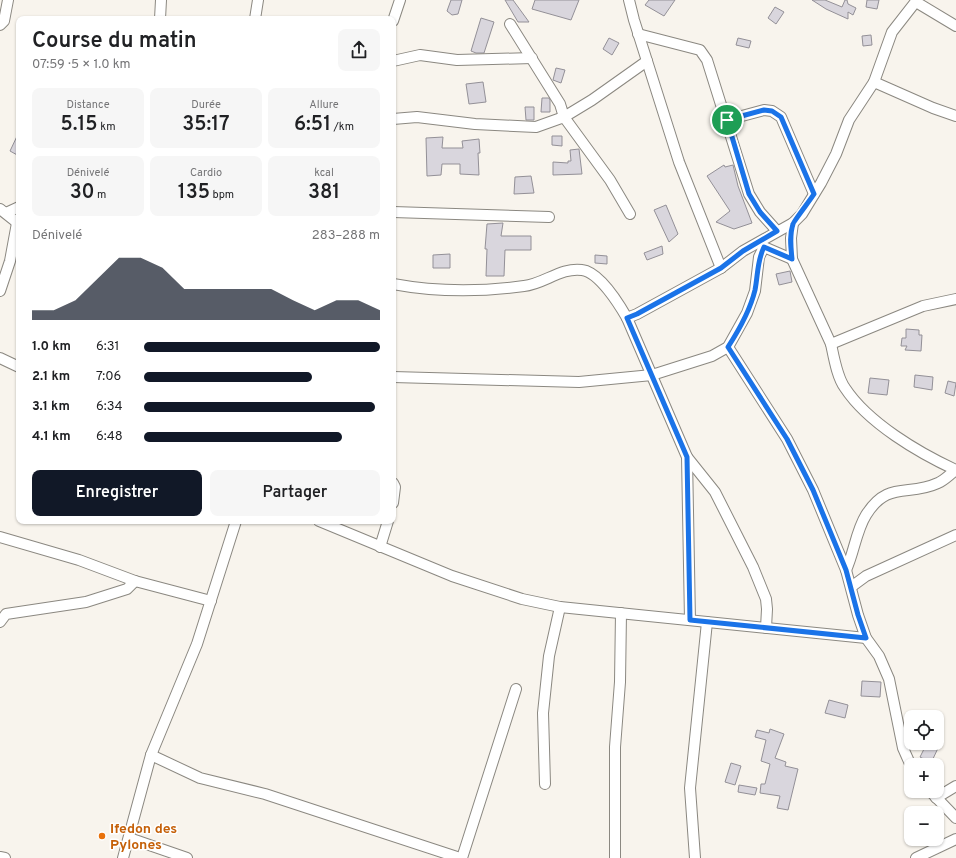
<!DOCTYPE html>
<html lang="fr">
<head>
<meta charset="utf-8">
<style>
	:root { --surface:#fff; --page:#f6f6f6; --text:#202124; --muted:#757577; --accent:#111827 }
	body { margin:0; font-family:Overpass,sans-serif; background:var(--page); color:var(--text); height:100vh; display:flex; flex-direction:column; font-size:15px; white-space:nowrap }
	* { box-sizing:border-box; margin:0 }
	p { font-size:13px; color:var(--muted) }
	.icon { flex:none; width:22px; height:22px; fill:none; stroke:currentColor; stroke-width:2; stroke-linecap:round; stroke-linejoin:round }
	.map { position:relative; flex:1; overflow:hidden }
	.panel { position:absolute; left:16px; top:16px; width:380px; height:508px; display:flex; flex-direction:column; background:var(--surface); border-radius:8px; box-shadow:0 1px 3px #0004 }
	.panel>* { flex:none }
	.fabs { position:absolute; left:904px; top:710px; display:grid; gap:8px }
	.fabs a { display:grid; place-items:center; width:40px; height:40px; border-radius:8px; background:var(--surface); box-shadow:0 1px 3px #0004; font-size:20px }
	.pin { position:absolute; display:grid; place-items:center; width:34px; height:34px; color:#fff; margin:-17px; border:2px solid #fff; border-radius:50%; box-shadow:0 1px 4px #0007 }
	.round { display:grid; place-items:center; flex:none; width:42px; height:42px; border-radius:8px; background:var(--page) }
	.head { display:flex; align-items:center; justify-content:space-between; height:68px; padding:0 16px }
	h1 { font-size:22px; font-weight:600; line-height:30px }
	.stats { display:grid; grid-template-columns:repeat(3,1fr); gap:6px; height:68px; padding:4px 16px }
	.stats div { display:grid; align-content:center; border-radius:8px; background:var(--page); text-align:center }
	.stats b { font-size:20px; font-weight:600 }
	.stats small { font-size:11px; font-weight:400 }
	.stats p { font-size:11px }
	.chart { height:112px; padding:8px 16px }
	.chart p { display:flex; justify-content:space-between }
	.chart svg { width:100%; height:72px; margin-top:4px; fill:var(--accent); opacity:.7 }
	.button { display:flex; gap:8px; margin-top:auto; padding:8px 16px }
	.button a { flex:1; height:46px; border-radius:8px; background:var(--accent); color:#fff; font-size:16px; font-weight:600; line-height:46px; text-align:center }
	.button a+a { background:var(--page); color:var(--text) }
	ul { padding:0 16px; list-style:none; font-size:13px }
	li { display:grid; grid-template-columns:64px 48px 1fr; align-items:center; height:30px }
	li i { height:10px; border-radius:5px; background:var(--accent) }
	.map>svg:first-child { display:block }
	.building { fill:#d9d6dd; stroke:#939097 }
	.lines { fill:none; stroke-linecap:round; stroke-linejoin:round }
	.minor-casing { stroke:#8b8881; stroke-width:12 }
	.minor { stroke:#fff; stroke-width:10 }
	.route-casing { stroke:#fff; stroke-width:8 }
	.route { stroke:#1a73e8; stroke-width:5 }
	.food-dot { fill:#e8710a; stroke:#fff; stroke-width:1.5 }
	.labels { text-anchor:middle; stroke-width:3; stroke-linejoin:round; paint-order:stroke }
	.food-label { font-size:14px; font-weight:bold; fill:#c56008; stroke:#fff; text-anchor:start }
</style>
</head>
<body>
<div class="map">
<svg width="956" height="858" viewBox="0 0 956 858">
	<rect width="100%" height="100%" fill="#f8f4ed"/>
	<g class="building">
		<path d="M451,0H462L458,14L452,15L447,11Z"/>
		<path d="M505,0H513L529,22H518Z"/>
		<path d="M535,0H579L571,20L532,9Z"/>
		<path d="M649,0H675L664,16L645,5Z"/>
		<path d="M812,0H825L842,7L845,0H847L848,4L856,8L853,15L848,12V19L826,9Z"/>
		<path d="M867,0H879L877,9L866,7Z"/>
		<path d="M775,7L784,12L776,24L768,18Z"/>
		<path d="M481,18L494,22L484,53H476L471,51Z"/>
		<path d="M871,35L872,45L863,46L862,36Z"/>
		<path d="M609,38L619,43L612,55L603,49Z"/>
		<path d="M738,38L751,41L749,48L736,45Z"/>
		<path d="M556,68L565,70L561,83L553,80Z"/>
		<path d="M483,82L486,102L469,104L466,84Z"/>
		<path d="M542,98H549L550,100V112H541Z"/>
		<path d="M525,107H534V120H526Z"/>
		<path d="M19,132V156L10,151Z"/>
		<path d="M552,136H562V146L552,145Z"/>
		<path d="M443,137L442,148H463L462,141L479,139L480,153H478L479,175L460,174V164H442L441,175L427,176L426,138Z"/>
		<path d="M579,149L582,174L553,175V162L568,163V161H571L570,150Z"/>
		<path d="M724,165L725,167L733,165L738,186L752,223L734,229L716,222L730,211L707,176Z"/>
		<path d="M531,176L534,193L514,194L515,177Z"/>
		<path d="M666,205L678,234L669,242L654,210Z"/>
		<path d="M503,223L501,236H531V250H505L504,276H486L487,249H485L487,224Z"/>
		<path d="M662,246L663,254L647,260L644,253Z"/>
		<path d="M450,254V268H433V255Z"/>
		<path d="M595,255L607,256V264L595,263Z"/>
		<path d="M790,271L792,282L779,285L776,274Z"/>
		<path d="M906,329L919,330V335H922L921,351L905,350L907,346H901L902,338H906Z"/>
		<path d="M915,375L933,377L932,390L914,387Z"/>
		<path d="M870,378L889,380L887,395L868,393Z"/>
		<path d="M948,381L956,383L954,396L945,393Z"/>
		<path d="M862,681L881,682L880,697L861,696Z"/>
		<path d="M829,700L848,705L845,718L825,713Z"/>
		<path d="M770,729L784,734L775,758L786,762L785,766L798,769L788,810L777,808L780,796L760,793L761,784H765L770,764L761,761L766,740L755,737L757,730L769,733Z"/>
		<path d="M927,743H933L939,746L931,763L920,757Z"/>
		<path d="M731,763L741,766L735,785L725,782Z"/>
		<path d="M739,785L757,788L755,795L738,792Z"/>
	</g>
	<g class="lines">
		<g class="minor-casing">
			<g id="minor">
				<path d="M629,0L634,20L679,162L721,268"/>
				<path d="M916,2L956,26"/>
				<path d="M160,19L161,0"/>
				<path d="M255,19L258,0"/>
				<path d="M393,21L400,0"/>
				<path d="M510,24L560,104L564,117L592,100L647,61"/>
				<path d="M0,25L4,21L8,0"/>
				<path d="M638,34L700,50L707,60L749,194L760,212L777,231"/>
				<path d="M393,61L420,55L457,60L532,58"/>
				<path d="M874,82L933,108L956,116"/>
				<path d="M393,119L417,117L475,124L536,127L564,117L610,180L630,214"/>
				<path d="M727,120L764,110L772,111L781,117L814,194"/>
				<path d="M0,209L19,224"/>
				<path d="M393,212L549,217"/>
				<path d="M6,213L19,207"/>
				<path d="M793,223L791,238L792,259L831,344L923,306L956,299"/>
				<path d="M759,243L764,247L792,259"/>
				<path d="M393,284C436,292 481,292 524,286C544,284 561,267 582,270C599,272 619,304 627,318"/>
				<path d="M0,291L10,261L17,223"/>
				<path d="M831,344C834,358 837,377 845,388C868,423 919,453 956,470"/>
				<path d="M728,347L787,439L813,490L846,570L858,615L866,638L879,656L889,679L903,748L911,766"/>
				<path d="M0,358L19,367"/>
				<path d="M393,377L579,382L652,375L712,356L728,347L747,313L755,291L759,257L764,247"/>
				<path d="M687,457L715,492L753,567L766,599L767,609L766,628"/>
				<path d="M393,483L395,487L393,503"/>
				<path d="M319,521L452,576L522,599L560,607L866,638"/>
				<path d="M0,537L79,560L135,581L211,601"/>
				<path d="M380,547L388,521"/>
				<path d="M846,570C854,553 856,531 866,515C888,480 908,497 938,483C945,480 950,474 956,470"/>
				<path d="M851,587L866,576L956,535"/>
				<path d="M690,620L687,457L627,318L637,314L721,268L743,251L793,223L802,214L821,183L836,154L849,120L874,82L892,32L917,0"/>
				<path d="M0,622L6,614L86,602L127,589L135,581"/>
				<path d="M151,755L200,778L265,794L460,858"/>
				<path d="M545,784L543,713L549,656L560,607"/>
				<path d="M930,791L956,818"/>
				<path d="M936,798L956,786"/>
				<path d="M129,838L187,858"/>
				<path d="M0,857L5,858"/>
				<path d="M123,858L151,755L197,644L236,521"/>
				<path d="M462,858L516,689"/>
				<path d="M615,858V747L620,682L621,613"/>
				<path d="M695,858L690,788L707,622"/>
				<path d="M916,858L956,839"/>
			</g>
		</g>
		<use href="#minor" class="minor"/>
	</g>
	<g class="lines">
		<g class="route-casing">
			<path id="route" d="M764,110L772,111L781,117L814,194C811,199 793,222 793,224C789,236 791,248 792,259L764,247C757,261 758,275 755,290C750,311 739,330 728,347L787,439L813,490L846,570L858,615L866,638L690,620L687,457L627,318L637,314L721,268L743,251L777,231L760,212L749,194L727,120Z"/>
		</g>
		<use href="#route" class="route"/>
	</g>
	<circle class="food-dot" cx="102" cy="836" r="4"/>
	<g class="labels">
		<g class="food-label">
			<text x="110" y="833">Ifedon des<tspan x="110" dy="16">Pylones</tspan></text>
		</g>
	</g>
</svg>
<div class="fabs">
<a><svg class="icon" aria-label="locate" viewBox="0 0 24 24"><circle cx="12" cy="12" r="6"/><path d="M12 2v4M12 18v4M2 12h4M18 12h4"/></svg></a>
<a>+</a>
<a>−</a>
</div>
<div class="pin" style="left:727px;top:120px;background:#1e9e55"><svg class="icon" aria-label="arrive" viewBox="0 0 24 24"><path d="M6 21V4h12l-3 4 3 4H6"/></svg></div>
<section class="panel">
<div class="head"><div><h1>Course du matin</h1><p>07:59 · 5 × 1.0 km</p></div><a class="round"><svg class="icon" aria-label="share" viewBox="0 0 24 24"><path d="M12 15V3M7 8l5-5 5 5M5 13v7h14v-7"/></svg></a></div>
<div class="stats">
<div><p>Distance</p><b>5.15<small> km</small></b></div>
<div><p>Durée</p><b>35:17</b></div>
<div><p>Allure</p><b>6:51<small> /km</small></b></div>
</div>
<div class="stats">
<div><p>Dénivelé</p><b>30<small> m</small></b></div>
<div><p>Cardio</p><b>135<small> bpm</small></b></div>
<div><p>kcal</p><b>381</b></div>
</div>
<div class="chart"><p><span>Dénivelé</span>283–288 m</p>
<svg viewBox="0 0 160 44" preserveAspectRatio="none"><path d="M0 44V38L10 38L20 32L30 19L40 6L50 6L60 12L70 25L80 25L90 25L100 25L110 25L120 32L130 38L140 32L150 32L160 38V44z"/></svg>
</div>
<ul>
<li><b>1.0 km</b>6:31<i style="width:100%"></i></li>
<li><b>2.1 km</b>7:06<i style="width:71%"></i></li>
<li><b>3.1 km</b>6:34<i style="width:98%"></i></li>
<li><b>4.1 km</b>6:48<i style="width:84%"></i></li>
</ul>
<div class="button"><a>Enregistrer</a><a>Partager</a></div>
</section>
</div>
</body>
</html>
